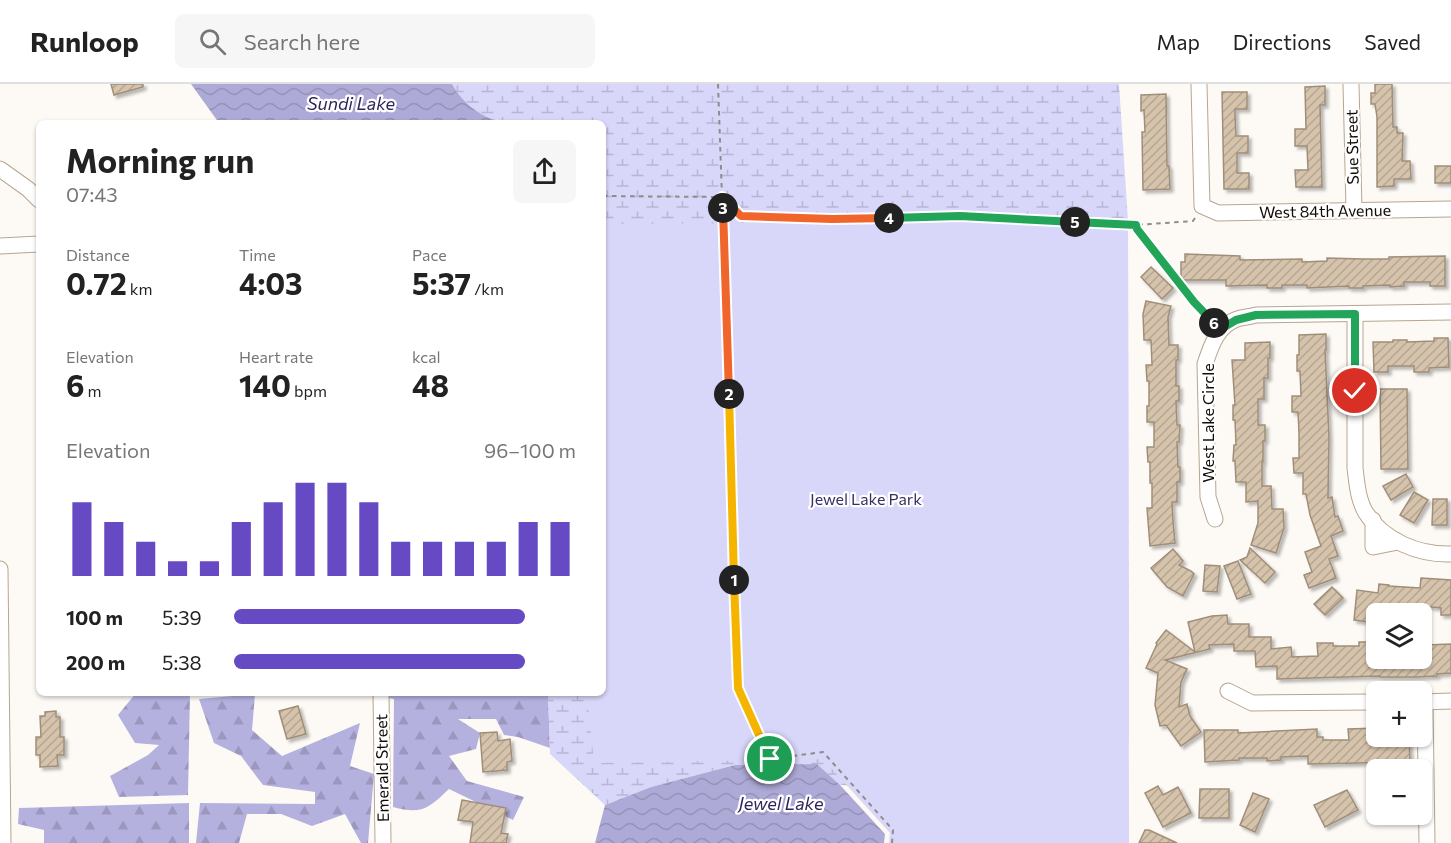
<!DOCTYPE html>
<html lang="en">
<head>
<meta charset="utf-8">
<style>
	:root { --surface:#fff; --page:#f6f6f6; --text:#222; --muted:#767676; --line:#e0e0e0; --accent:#664ac3 }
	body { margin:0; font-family:Commissioner,sans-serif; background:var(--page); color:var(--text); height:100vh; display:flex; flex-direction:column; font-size:22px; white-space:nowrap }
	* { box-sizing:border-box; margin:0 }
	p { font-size:20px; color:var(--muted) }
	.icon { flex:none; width:33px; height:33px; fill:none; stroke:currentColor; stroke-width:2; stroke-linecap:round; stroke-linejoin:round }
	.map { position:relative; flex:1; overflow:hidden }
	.details { position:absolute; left:36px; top:36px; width:570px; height:576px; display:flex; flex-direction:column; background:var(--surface); border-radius:9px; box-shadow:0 2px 4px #0004 }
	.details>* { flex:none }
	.tools { position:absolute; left:1366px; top:519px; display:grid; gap:12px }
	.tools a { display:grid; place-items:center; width:66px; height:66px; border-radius:9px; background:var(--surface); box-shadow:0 2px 4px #0004; font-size:30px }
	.pin { position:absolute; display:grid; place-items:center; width:51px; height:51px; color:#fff; margin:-26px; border:3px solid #fff; border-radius:50%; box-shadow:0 2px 6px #0007 }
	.km { position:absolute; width:30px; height:30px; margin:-15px; border-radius:50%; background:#222; color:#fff; font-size:16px; line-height:30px; text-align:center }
	.round { display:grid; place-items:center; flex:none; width:63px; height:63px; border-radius:9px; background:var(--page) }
	.head { display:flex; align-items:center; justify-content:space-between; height:102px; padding:0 30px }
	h1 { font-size:33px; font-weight:700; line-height:45px }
	.stats { display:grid; grid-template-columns:repeat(3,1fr); gap:9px; height:102px; padding:6px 30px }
	.stats div { display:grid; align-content:center }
	.stats b { font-size:30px; font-weight:700 }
	.stats small { font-size:16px; font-weight:400 }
	.stats p { font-size:16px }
	.chart { height:168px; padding:12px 30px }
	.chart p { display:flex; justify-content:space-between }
	.chart svg { width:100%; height:108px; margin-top:6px; stroke:var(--accent); stroke-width:6 }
	ul { padding:0 30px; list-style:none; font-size:20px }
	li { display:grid; grid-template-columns:96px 72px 1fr; align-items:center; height:45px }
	li i { height:15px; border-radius:8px; background:var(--accent) }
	header { display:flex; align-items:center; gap:36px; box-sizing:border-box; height:84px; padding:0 30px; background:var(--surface); border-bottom:2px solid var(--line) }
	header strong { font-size:28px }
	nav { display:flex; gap:33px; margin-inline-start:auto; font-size:21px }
	.search { width:420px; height:54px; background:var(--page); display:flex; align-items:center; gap:15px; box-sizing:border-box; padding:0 21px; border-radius:9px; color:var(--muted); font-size:22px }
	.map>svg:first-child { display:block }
	.forest { fill:url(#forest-firs) }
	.wetland { fill:url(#wetland-marsh) }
	.park { fill:#d8d6f9 }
	.water { fill:url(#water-waves) }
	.building { fill:url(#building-hatch); stroke:#a08e79; stroke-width:1.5; filter:url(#shadow) }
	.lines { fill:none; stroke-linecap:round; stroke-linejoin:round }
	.minor-casing { stroke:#b7a590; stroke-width:17 }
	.path { stroke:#908c86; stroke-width:2; stroke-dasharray:4.5 4.5; stroke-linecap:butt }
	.minor { stroke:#fff; stroke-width:15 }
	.split-1-casing { stroke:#fff; stroke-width:12 }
	.split-2-casing { stroke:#fff; stroke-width:12 }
	.split-3-casing { stroke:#fff; stroke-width:12 }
	.split-4-casing { stroke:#fff; stroke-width:12 }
	.split-5-casing { stroke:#fff; stroke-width:12 }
	.split-6-casing { stroke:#fff; stroke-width:12 }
	.split-7-casing { stroke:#fff; stroke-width:12 }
	.split-1 { stroke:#f5b400; stroke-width:8 }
	.split-2 { stroke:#f5b400; stroke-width:8 }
	.split-3 { stroke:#f0652b; stroke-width:8 }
	.split-4 { stroke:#f0652b; stroke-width:8 }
	.split-5 { stroke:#22a559; stroke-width:8 }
	.split-6 { stroke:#22a559; stroke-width:8 }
	.split-7 { stroke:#22a559; stroke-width:8 }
	.labels { text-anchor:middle; stroke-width:4.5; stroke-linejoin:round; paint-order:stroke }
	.street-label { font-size:16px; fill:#110b05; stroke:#fff }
	.park-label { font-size:16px; fill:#382e66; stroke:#fff }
	.water-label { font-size:18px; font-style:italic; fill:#2f245b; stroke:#fff }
</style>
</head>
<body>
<header>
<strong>Runloop</strong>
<div class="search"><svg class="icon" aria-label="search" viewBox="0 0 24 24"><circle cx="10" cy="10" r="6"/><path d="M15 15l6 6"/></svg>Search here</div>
<nav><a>Map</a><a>Directions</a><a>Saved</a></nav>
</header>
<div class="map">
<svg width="1451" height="759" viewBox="0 0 1451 759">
	<defs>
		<pattern id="forest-firs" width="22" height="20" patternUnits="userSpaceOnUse" patternTransform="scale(1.5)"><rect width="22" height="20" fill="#b5b1df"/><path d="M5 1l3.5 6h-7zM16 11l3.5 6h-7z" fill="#9b97be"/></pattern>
		<pattern id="wetland-marsh" width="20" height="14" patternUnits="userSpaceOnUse" patternTransform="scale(1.5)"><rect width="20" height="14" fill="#d8d6f9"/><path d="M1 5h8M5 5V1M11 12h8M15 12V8" fill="none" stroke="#b8b6d4"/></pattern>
		<pattern id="water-waves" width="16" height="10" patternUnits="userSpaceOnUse" patternTransform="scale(1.5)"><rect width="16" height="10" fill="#aeaad7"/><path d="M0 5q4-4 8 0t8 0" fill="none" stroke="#9591b7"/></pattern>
		<pattern id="building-hatch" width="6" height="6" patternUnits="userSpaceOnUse" patternTransform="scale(1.5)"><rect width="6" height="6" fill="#d5c3ac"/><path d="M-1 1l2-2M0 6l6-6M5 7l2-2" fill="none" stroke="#b6a692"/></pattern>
		<filter id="shadow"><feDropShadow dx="3" dy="3" stdDeviation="1.5" flood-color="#0004"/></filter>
	</defs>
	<rect width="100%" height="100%" fill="#fdfaf5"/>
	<g class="forest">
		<path d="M136,609H190L188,711L119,713L110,692L148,671L159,661L135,659L118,631Z"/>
		<path d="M362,609H548L550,664L518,653L504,651L496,635H458L480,649L476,665L449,672L467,697L524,713L513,736L449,705C429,724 422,731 393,723L394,615Z"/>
		<path d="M255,610L252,646L282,672L360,639L350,682L374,690L368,759H361L345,730L312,742L281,730H247L239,759H196L200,719L315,720V708L263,701L241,672L214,659L199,615Z"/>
		<path d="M189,719V759H44V746L18,740L19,724Z"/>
	</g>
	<path class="wetland" d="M452,0H1119L1128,137L1129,654L896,704L840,701L817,680L735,681L651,703L605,721L550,670L548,609H603V39H511C505,35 498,37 492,35C474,28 461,16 452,0Z"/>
	<path class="park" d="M1128,137L1129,759H889L890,749L823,675L594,679L587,609H603V140Z"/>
	<g class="water">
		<path d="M191,0H452C461,16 474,28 492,35C498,37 505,35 511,39H219Z"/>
		<path d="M817,680L840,701L885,750L884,759H595L605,721L651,703L735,681Z"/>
	</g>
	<g class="building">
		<path d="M111,0H143V3L114,11Z"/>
		<path d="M1375,0H1392L1393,43H1397V49H1403L1402,77H1410L1411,95H1394V102L1377,103V33L1375,20H1371V9H1375Z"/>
		<path d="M1325,2V21H1320L1322,103H1296L1295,86H1308L1307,62H1295V45H1306L1305,3Z"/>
		<path d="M1222,8H1247V25H1235V32L1236,52H1248V69H1237V89H1249V105H1224Z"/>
		<path d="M1166,10L1167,82H1169L1170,105L1143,106L1142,48H1145L1144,26L1141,27V11Z"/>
		<rect x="1435" y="82" width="16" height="17"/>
		<path d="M1185,170L1240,172V176L1302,175V178L1327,177V174L1363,175H1389V173L1445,172V202H1430V198H1404V202L1390,203V201L1363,202V204H1349V202L1307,204V201H1282V204H1267V201L1226,202V196H1181V178H1185Z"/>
		<path d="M1151,183L1173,204L1162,215L1141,193Z"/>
		<path d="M1146,217L1171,222L1168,233L1169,261H1178V276H1176V302H1179V317H1176L1177,341H1180L1179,358H1177L1178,383H1180V398H1177V418H1172L1173,437L1175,459L1150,462L1147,424H1152V399H1150V378H1148L1147,363H1154V338H1147V322H1149V297H1147L1146,281H1152L1151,256H1144L1143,230Z"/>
		<path d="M1326,250V266H1325L1329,353L1328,414L1332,413L1335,433L1338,432L1343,447L1331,452L1338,472L1329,475L1336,494L1309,504L1304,491L1312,488L1305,468L1321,462L1310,431L1306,410H1303V389H1294L1293,374H1299V349L1298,328H1292V312H1301L1300,287H1297V271H1299V251Z"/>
		<path d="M1434,254H1448L1449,283L1429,284V288H1414V282H1388V288H1374L1373,258H1393V256H1407V258L1434,257Z"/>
		<path d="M1270,258V274H1268V294H1264V315H1258V341H1265V357H1263V378H1262V402H1271L1272,425H1283L1284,444L1276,469L1251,461L1258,439V417L1246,418V398H1236L1235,377H1233L1234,361H1236L1235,336H1233V321H1235L1232,276H1245V259Z"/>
		<path d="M1380,305H1407L1408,385H1381Z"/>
		<path d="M1406,390L1413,403L1391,416L1383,402Z"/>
		<path d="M1414,408L1428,416L1414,439L1400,431Z"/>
		<path d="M1433,415H1447V441H1432Z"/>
		<path d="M1250,464L1275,488L1265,499L1240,476L1247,473Z"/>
		<path d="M1173,465L1183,477L1179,481L1191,487L1194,490L1183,512L1167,503L1151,484Z"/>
		<path d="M1238,477L1251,510L1237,515L1224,482Z"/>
		<path d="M1205,481L1220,482L1217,508L1203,507Z"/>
		<path d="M1421,494L1451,496V531H1441V524L1413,521V527H1391V530H1377V535L1370,534L1369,538L1354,536L1357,506L1378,509L1379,500L1389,501V502L1420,504Z"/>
		<path d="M1332,503L1343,514L1325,531L1314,520Z"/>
		<path d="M1227,531L1228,540H1249V553H1271V565L1291,563L1292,573L1318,572L1317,559H1333V562H1359V558H1375V574H1425V561L1451,560V589L1437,590V592L1416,593H1380V592L1277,595V582L1256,583L1255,567H1234V560L1209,561L1210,565L1165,576L1187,585L1181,598L1179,623L1187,620L1190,632L1201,648L1181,662L1166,641L1160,642L1155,621L1158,589L1146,584L1157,560L1156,559L1166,546L1195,568L1188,538L1212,532Z"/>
		<path d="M298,622L306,650L287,655L279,627Z"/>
		<path d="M56,627V633H60V653H64V671H57L58,682L40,683V671H36V653H41L40,632H45V628Z"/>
		<path d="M1377,644V652H1409L1410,678L1308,680V672L1281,673V676L1267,677V674H1239V676L1205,678L1204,646H1238V649L1317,645V653H1323V656H1349L1348,645Z"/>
		<path d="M497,648L498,657L510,655L512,677L507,678V686L483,688L480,649Z"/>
		<path d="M1158,702L1163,711L1178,703L1191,729L1163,743L1145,709Z"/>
		<path d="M1200,705H1229V734H1199Z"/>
		<path d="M1347,706L1358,726L1325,743L1314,721Z"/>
		<path d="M1253,709L1269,715L1255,748L1240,741Z"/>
		<path d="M462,716L506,724L501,749L508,750L506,759H470L473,738L458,736Z"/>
		<path d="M1145,746H1149L1177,759H1139Z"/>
	</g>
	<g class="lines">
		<g class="minor-casing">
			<g id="minor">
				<path d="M1199,0L1202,122L1218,129L1451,125"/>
				<path d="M1351,0L1354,126"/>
				<path d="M0,85L28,105L39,116"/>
				<path d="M0,162L39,160"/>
				<path d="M1355,230V384C1357,400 1358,416 1366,429C1384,457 1419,471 1451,470"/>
				<path d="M1215,435L1208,413L1205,280C1211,262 1217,242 1237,235C1243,233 1250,233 1256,231L1451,228"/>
				<path d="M1373,436V463L1398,458"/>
				<path d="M0,485L3,759"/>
				<path d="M1228,607L1252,619L1377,618"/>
				<path d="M381,609L383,759"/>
				<path d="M1422,618L1451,617"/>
				<path d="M1425,618L1427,759"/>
			</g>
		</g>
		<g class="path">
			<path d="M718,0L722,113L741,132L832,135L960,132L1136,141"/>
			<path d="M603,112L722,113L738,604L770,675L823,668L893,746L892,759"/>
			<path d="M1195,134L1193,137L1136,141L1137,145L1194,218L1212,237"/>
		</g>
		<use href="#minor" class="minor"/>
	</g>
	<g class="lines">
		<g class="split-1-casing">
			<path id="split-1" d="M734,496L738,604L770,675"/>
		</g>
		<g class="split-2-casing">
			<path id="split-2" d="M729,310L734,496"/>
		</g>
		<g class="split-3-casing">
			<path id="split-3" d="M723,124L729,310"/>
		</g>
		<g class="split-4-casing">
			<path id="split-4" d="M723,124L722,113L741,132L832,135L889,134"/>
		</g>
		<g class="split-5-casing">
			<path id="split-5" d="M889,134L960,132L1075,138"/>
		</g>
		<g class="split-6-casing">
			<path id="split-6" d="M1075,138L1136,141L1137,145L1194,218L1214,239"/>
		</g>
		<g class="split-7-casing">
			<path id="split-7" d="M1214,239L1221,245L1236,236L1256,231L1355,230V307"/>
		</g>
		<use href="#split-1" class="split-1"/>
		<use href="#split-2" class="split-2"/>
		<use href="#split-3" class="split-3"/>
		<use href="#split-4" class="split-4"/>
		<use href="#split-5" class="split-5"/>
		<use href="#split-6" class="split-6"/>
		<use href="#split-7" class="split-7"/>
	</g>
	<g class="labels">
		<g class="street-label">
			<text transform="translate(1352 63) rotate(-91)" y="6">Sue Street</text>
			<text transform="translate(1325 127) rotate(-1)" y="6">West 84th Avenue</text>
			<text transform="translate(1208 339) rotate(-90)" y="6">West Lake Circle</text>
			<text transform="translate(382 684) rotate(-91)" y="6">Emerald Street</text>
		</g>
		<g class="park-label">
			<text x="866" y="421">Jewel Lake Park</text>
		</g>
		<g class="water-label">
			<text x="351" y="26">Sundi Lake</text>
			<text x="781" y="726">Jewel Lake</text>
		</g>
	</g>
</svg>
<div class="tools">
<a><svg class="icon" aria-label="layers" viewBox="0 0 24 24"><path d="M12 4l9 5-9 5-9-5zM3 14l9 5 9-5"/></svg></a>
<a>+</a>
<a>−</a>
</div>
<div class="pin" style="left:770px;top:675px;background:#1e9e55"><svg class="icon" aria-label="arrive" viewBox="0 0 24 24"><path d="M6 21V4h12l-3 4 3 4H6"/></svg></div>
<div class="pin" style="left:1355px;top:307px;background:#d93025"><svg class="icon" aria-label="check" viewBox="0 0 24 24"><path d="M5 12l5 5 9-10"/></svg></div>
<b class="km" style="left:734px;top:496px">1</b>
<b class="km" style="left:729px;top:310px">2</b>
<b class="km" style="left:723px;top:124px">3</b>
<b class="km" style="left:889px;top:134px">4</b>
<b class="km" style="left:1075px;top:138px">5</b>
<b class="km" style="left:1214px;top:239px">6</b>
<section class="details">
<div class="head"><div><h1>Morning run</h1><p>07:43</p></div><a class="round"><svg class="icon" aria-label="share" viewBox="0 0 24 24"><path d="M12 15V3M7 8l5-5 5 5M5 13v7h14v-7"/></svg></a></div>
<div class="stats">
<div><p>Distance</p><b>0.72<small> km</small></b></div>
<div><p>Time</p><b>4:03</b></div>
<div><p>Pace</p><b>5:37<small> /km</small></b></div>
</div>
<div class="stats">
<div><p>Elevation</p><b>6<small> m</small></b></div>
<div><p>Heart rate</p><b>140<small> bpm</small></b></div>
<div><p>kcal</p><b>48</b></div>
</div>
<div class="chart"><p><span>Elevation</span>96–100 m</p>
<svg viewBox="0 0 160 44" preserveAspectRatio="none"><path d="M5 44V14M15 44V22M25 44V30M35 44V38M45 44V38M55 44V22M65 44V14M75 44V6M85 44V6M95 44V14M105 44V30M115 44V30M125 44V30M135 44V30M145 44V22M155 44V22"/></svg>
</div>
<ul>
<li><b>100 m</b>5:39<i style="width:85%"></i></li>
<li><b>200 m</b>5:38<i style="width:85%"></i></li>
</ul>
</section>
</div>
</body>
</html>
